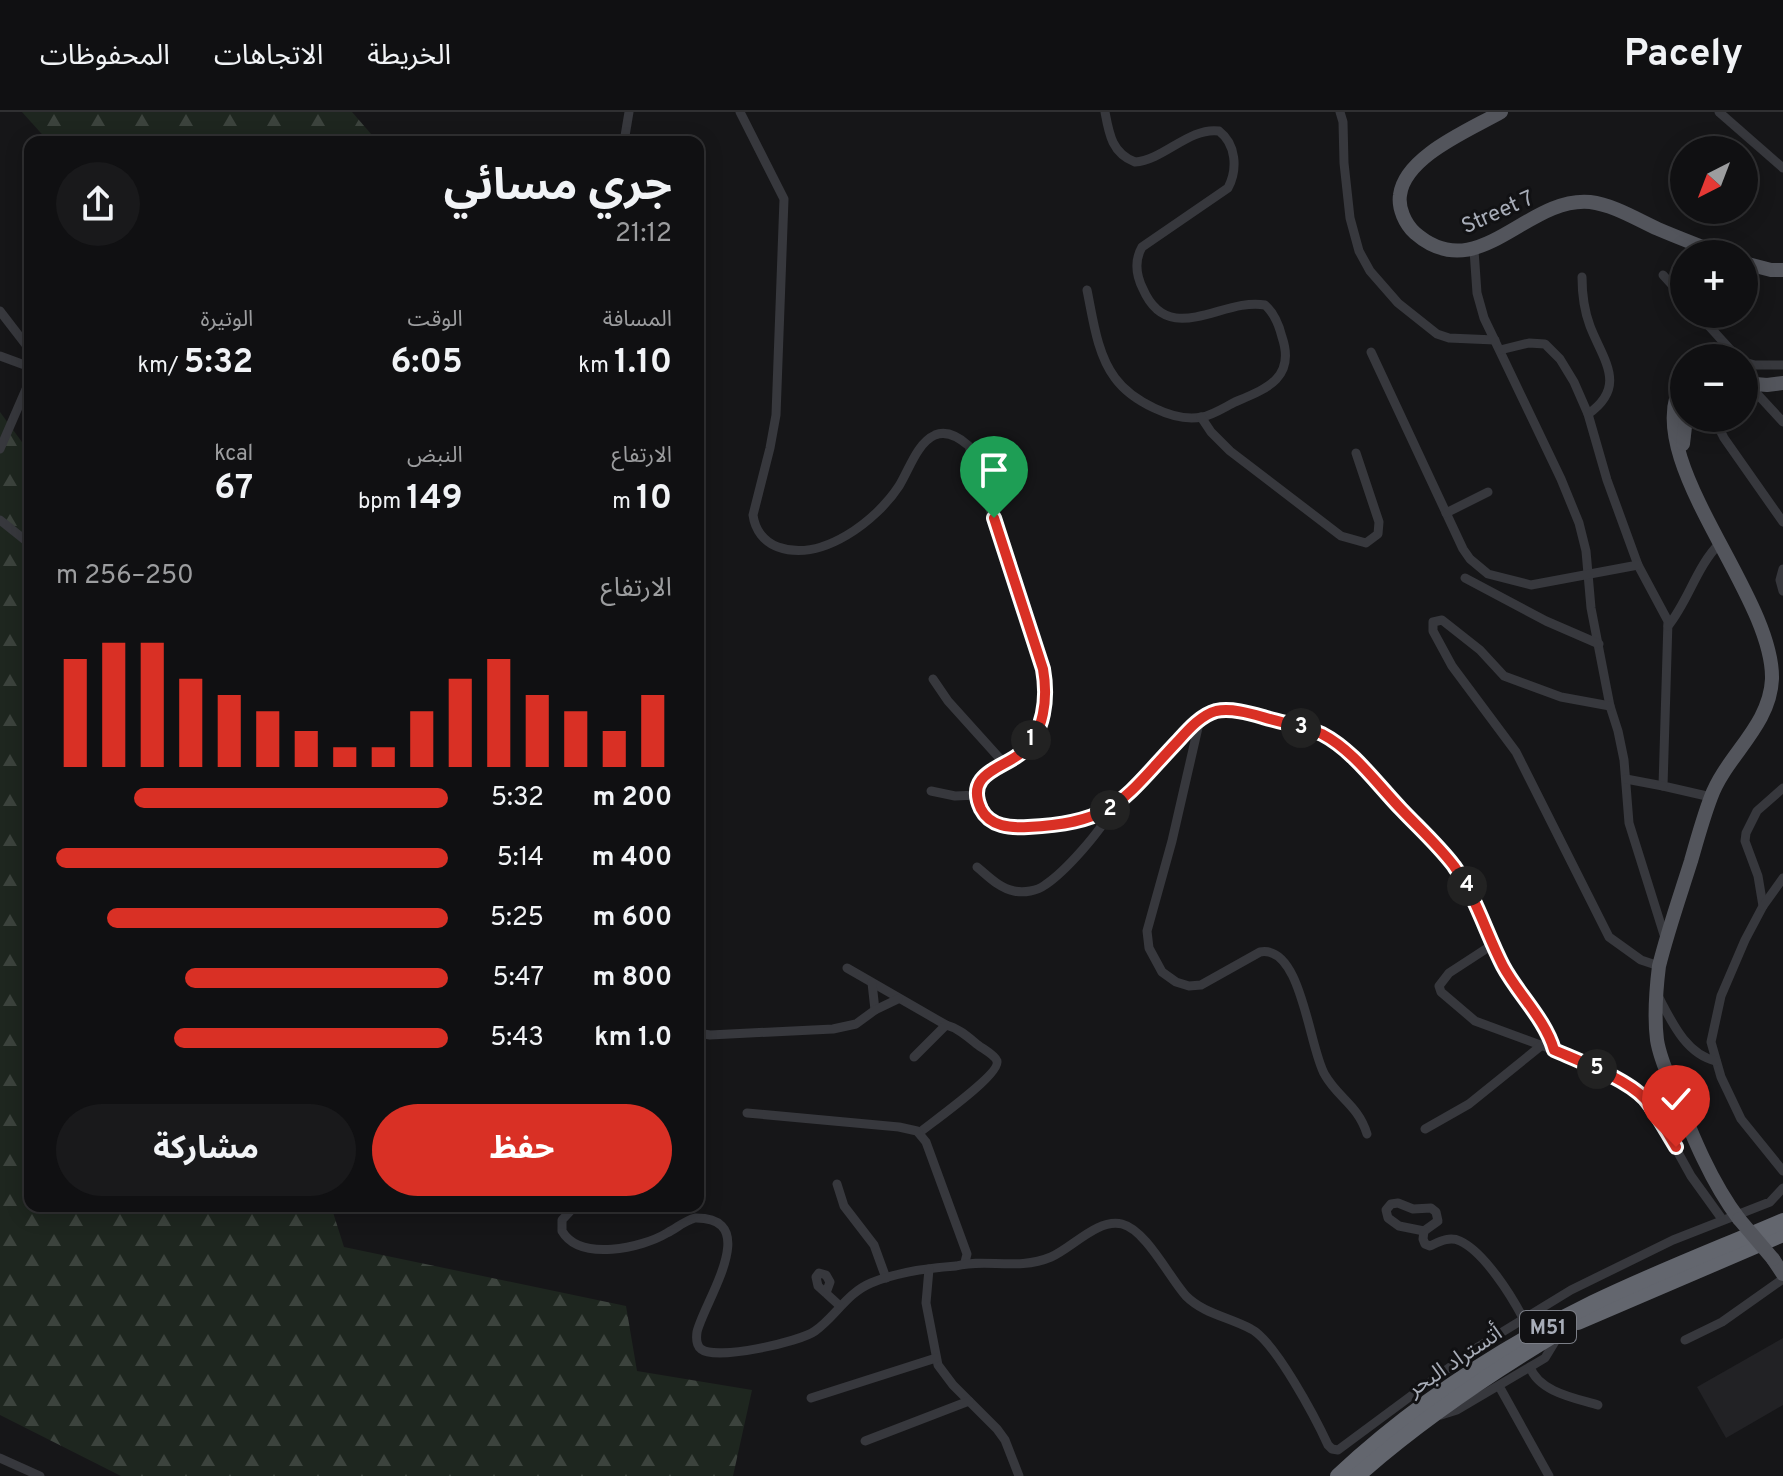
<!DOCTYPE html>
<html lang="ar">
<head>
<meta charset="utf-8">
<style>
	:root { --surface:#101012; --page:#19191b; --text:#f1f3f6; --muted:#9c9d9f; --line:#303032; --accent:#d93025 }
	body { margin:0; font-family:Overpass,"Noto Sans Arabic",sans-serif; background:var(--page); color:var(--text); direction:rtl; height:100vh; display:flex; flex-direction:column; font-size:30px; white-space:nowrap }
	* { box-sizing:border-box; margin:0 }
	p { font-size:26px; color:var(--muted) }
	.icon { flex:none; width:44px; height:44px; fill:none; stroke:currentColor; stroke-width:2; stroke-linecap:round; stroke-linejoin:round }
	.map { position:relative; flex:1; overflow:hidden; direction:ltr }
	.drawer { position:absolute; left:24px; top:24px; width:680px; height:1076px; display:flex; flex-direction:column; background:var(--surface); border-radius:16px; box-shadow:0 4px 20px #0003,0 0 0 2px var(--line); direction:rtl }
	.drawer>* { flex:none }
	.needle { width:52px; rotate:222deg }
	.tools { position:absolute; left:1670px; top:24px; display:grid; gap:16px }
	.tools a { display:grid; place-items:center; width:88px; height:88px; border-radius:50%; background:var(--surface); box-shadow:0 4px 20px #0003,0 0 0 2px var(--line); font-size:40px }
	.pin { position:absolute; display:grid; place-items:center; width:68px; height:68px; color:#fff; margin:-82px -34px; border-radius:50% 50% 50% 0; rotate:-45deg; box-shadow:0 0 8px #0007 }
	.pin .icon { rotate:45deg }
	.km { position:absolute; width:40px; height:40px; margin:-20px; border-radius:50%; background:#222; color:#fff; font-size:22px; line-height:40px; text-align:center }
	.round { display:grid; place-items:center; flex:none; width:84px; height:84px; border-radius:42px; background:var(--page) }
	.overview { display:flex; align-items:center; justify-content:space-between; height:136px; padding:0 32px }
	h1 { font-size:44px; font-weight:700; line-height:60px }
	.metrics { display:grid; grid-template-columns:repeat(3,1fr); gap:12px; height:136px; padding:8px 32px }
	.metrics div { display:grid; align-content:center }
	.metrics b { font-size:34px; font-weight:700 }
	.metrics small { font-size:22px; font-weight:400 }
	.metrics p { font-size:22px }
	.chart { height:224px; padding:16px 32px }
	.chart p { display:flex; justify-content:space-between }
	.chart svg { width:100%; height:144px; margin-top:8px; stroke:var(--accent); stroke-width:6 }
	.action { display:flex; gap:16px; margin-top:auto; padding:16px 32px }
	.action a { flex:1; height:92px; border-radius:48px; background:var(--accent); color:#fff; font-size:32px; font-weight:700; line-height:92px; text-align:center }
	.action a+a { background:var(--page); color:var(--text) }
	ul { padding:0 32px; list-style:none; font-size:26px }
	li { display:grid; grid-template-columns:128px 96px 1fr; align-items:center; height:60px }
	li i { height:20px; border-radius:10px; background:var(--accent) }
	header { display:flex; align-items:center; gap:48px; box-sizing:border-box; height:112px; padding:0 40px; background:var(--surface); border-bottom:2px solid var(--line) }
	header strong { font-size:38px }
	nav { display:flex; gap:44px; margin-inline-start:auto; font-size:28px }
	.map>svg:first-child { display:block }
	.built { fill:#222225 }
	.forest { fill:url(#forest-firs) }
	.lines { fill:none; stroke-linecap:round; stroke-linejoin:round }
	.street { stroke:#37383d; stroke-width:9 }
	.primary { stroke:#53555c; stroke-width:14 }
	.highway { stroke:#63666e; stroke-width:16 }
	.primary-bridge { stroke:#53555c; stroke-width:14 }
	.route-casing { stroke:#fff; stroke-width:16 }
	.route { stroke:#d93025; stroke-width:10 }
	.labels { text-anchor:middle; stroke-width:6; stroke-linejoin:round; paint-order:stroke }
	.shield { fill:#111113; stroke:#7b7e86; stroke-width:2 }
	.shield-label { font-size:20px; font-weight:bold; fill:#a8adb8 }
	.street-label { font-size:22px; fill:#a8adb8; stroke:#111113 }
</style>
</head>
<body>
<header>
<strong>Pacely</strong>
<nav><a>الخريطة</a><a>الاتجاهات</a><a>المحفوظات</a></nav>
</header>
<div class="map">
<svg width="1783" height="1364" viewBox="0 0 1783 1364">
	<defs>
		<pattern id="forest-firs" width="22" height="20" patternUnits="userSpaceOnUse" patternTransform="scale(2)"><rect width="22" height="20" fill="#1e261f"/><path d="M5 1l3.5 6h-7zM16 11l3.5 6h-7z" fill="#3c433d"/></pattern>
	</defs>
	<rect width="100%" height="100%" fill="#161618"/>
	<path class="built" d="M1783,1226V1293L1726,1326L1697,1275Z"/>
	<g class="forest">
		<path d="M22,0H352L378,30H49Z"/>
		<path d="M0,300L30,341V1094H331L344,1135L626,1194L637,1259L752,1278L733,1364H121L0,1303Z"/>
	</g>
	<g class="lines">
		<g class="street">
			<path d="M740,0L784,87L776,303L770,336L753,403C755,418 764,430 778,435C822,451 877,408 899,374C909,358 917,331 935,323C947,318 960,326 969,334L1043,557C1048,583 1045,608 1029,631C1014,654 971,654 979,690C981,698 986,705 993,709C1008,719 1029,715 1046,714C1121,706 1130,680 1177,629C1188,618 1200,604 1215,599C1234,594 1302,613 1321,622C1352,637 1376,671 1400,696C1422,719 1447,740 1464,768C1481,795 1489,828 1504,856C1519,884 1545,908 1554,938"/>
			<path d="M1340,0L1343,10L1344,51L1350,106L1359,139L1370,159L1398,191L1437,222L1449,226L1495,228"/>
			<path d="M1719,0L1783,56"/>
			<path d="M624,30L629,0"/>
			<path d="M1474,138L1477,181L1484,206L1561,367L1579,411L1586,439L1591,496L1610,594L1618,619L1624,648L1629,711L1666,829"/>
			<path d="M1663,163L1684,186"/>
			<path d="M1582,165C1582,182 1584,198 1590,214C1603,248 1628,274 1588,302"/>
			<path d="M1087,178C1093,207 1097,242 1115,266C1131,288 1174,311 1202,305C1213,303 1225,295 1235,290C1266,277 1296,266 1282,225C1279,213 1274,201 1265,193C1223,185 1169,237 1143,177C1136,163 1134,149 1142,135L1228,76C1238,57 1236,32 1219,19C1189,15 1164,48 1135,50C1112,41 1109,22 1105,0"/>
			<path d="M0,199L30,238"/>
			<path d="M1698,202L1738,246"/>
			<path d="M1500,238L1529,231L1545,232L1560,247L1574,270L1588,302L1607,368L1638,453L1668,509L1663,674L1711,685"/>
			<path d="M1371,240L1463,437L1470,447L1488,462L1531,473L1638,453"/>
			<path d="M0,244L30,255"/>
			<path d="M1744,250L1755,253H1783"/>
			<path d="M1748,272L1783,310"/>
			<path d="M1201,305L1211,320L1230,339L1341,424L1366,431L1378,422L1379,410L1356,341"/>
			<path d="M1714,306L1724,326L1783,410"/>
			<path d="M0,337L30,268"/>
			<path d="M1446,401L1488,380"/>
			<path d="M0,408L30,432"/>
			<path d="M1783,457L1780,468L1783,479"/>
			<path d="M1465,466L1546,509L1599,532"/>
			<path d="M1668,514C1689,488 1696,455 1720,431"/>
			<path d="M933,567L948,589L1003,650"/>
			<path d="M1610,594L1561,585L1504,564L1480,538L1442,508L1433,510V519L1452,554L1516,640L1609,825L1641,848L1659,854"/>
			<path d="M1200,607L1172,729L1147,819L1149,836L1162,860L1176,870L1189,874L1201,873L1260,840C1302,832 1309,937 1325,963C1338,986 1358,993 1367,1022"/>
			<path d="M1626,667L1663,674"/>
			<path d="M1783,676L1757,699L1746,721L1745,729L1758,764L1763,794L1745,828L1721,884L1711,930L1721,965L1741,1007L1783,1059"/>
			<path d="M931,679L955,684L978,683"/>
			<path d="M977,755C988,764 999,776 1014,779C1024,781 1037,779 1045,773C1066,759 1101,719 1112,697"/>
			<path d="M1763,794L1783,766"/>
			<path d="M1492,833L1449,861L1439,874L1441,880L1475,909L1554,938L1601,959L1638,980L1660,1008L1691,1064L1722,1107"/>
			<path d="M847,856L946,913"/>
			<path d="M872,871L875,898"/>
			<path d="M1657,882C1671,908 1685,942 1716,949"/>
			<path d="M698,921L710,923L833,917L856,912L875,898L898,887"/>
			<path d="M914,945L946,913C958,916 968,925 978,933C983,937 995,943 997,949C1001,962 931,1011 919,1021"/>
			<path d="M747,1001L899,1015L917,1019L926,1030L967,1142L965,1150"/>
			<path d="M1425,1017L1469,992L1542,933"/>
			<path d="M837,1072L844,1094L874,1133L886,1166"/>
			<path d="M1398,1091L1413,1097L1431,1096L1436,1100L1438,1109L1424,1119L1399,1114L1388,1106L1386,1098L1391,1092Z"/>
			<path d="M575,1094L562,1108V1119C580,1150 642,1136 667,1121C677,1116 684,1109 695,1106C764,1105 704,1190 697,1220C696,1227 696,1233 701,1237C715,1249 800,1230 815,1219C835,1205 847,1181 871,1171C897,1160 928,1156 956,1154C985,1146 1018,1159 1051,1145C1072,1136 1098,1106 1122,1112C1146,1118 1169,1165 1186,1184C1204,1202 1229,1205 1251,1217C1275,1229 1316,1307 1328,1333L1332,1337L1338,1338L1473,1238L1571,1178L1673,1128L1770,1090L1783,1076"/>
			<path d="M1424,1119L1423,1127L1425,1132L1430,1134C1439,1130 1449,1124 1460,1129C1484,1140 1511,1183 1523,1206"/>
			<path d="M929,1157L926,1191L938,1253L953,1273L997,1317L1005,1328L1019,1364"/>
			<path d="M826,1181L830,1170L826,1163L819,1161L816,1165L818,1174L840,1194"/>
			<path d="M1685,1228L1722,1210L1783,1167"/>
			<path d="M1530,1255C1539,1280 1575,1286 1598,1293"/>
			<path d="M1499,1274L1549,1364"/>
			<path d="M811,1286L936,1246"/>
			<path d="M1441,1303L1457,1298L1545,1246L1562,1218"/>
			<path d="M865,1329L969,1289"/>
			<path d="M0,1346L40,1364"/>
		</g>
		<g class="primary">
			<path d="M1501,0C1470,18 1405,44 1400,83C1398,96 1405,112 1415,121C1478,176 1526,84 1590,90C1614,93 1636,107 1658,117C1679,126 1700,134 1721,142"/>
			<path d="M1744,151L1771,158H1783"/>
			<path d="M1684,268C1635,343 1774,481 1772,567C1770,614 1726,644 1711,685C1703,706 1697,728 1691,749C1680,784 1668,818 1659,854C1656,878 1654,904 1657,928C1660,947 1668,963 1675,980C1692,1023 1711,1070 1739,1107"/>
			<path d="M1744,271L1767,273L1783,271"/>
			<path d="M1683,332L1686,306"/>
			<path d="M1773,1147L1783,1162"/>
		</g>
		<g class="highway">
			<path d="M1578,1210L1783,1122"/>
			<path d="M1338,1364C1413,1294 1501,1236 1593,1191C1655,1161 1720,1136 1783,1109"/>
			<path d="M1357,1364C1418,1310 1484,1265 1554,1223"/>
		</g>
		<path class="primary-bridge" d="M1739,1107L1773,1147"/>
	</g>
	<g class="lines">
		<g class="route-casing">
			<path id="route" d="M994,406L1043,557C1048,585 1045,621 1021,641C1004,656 964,661 981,697C990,715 1011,716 1028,715C1115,711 1123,687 1178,629C1188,618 1201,603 1216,599C1231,596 1249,601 1263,605C1282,611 1304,614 1322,622C1353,638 1377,672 1401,697C1419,716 1438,733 1454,754C1476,785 1486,821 1503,854C1518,882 1545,907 1554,938C1579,949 1627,967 1645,987C1657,1001 1666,1019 1676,1035"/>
		</g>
		<use href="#route" class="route"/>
	</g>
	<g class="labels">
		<rect class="shield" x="1520" y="1199" width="56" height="32" rx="6"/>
		<g class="shield-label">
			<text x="1548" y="1222">M51</text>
		</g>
		<g class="street-label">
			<text transform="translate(1497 99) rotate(-24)" y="8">Street 7</text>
			<text transform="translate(1454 1248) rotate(-34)" y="8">أتستراد البحر</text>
		</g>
	</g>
</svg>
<div class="tools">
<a><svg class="needle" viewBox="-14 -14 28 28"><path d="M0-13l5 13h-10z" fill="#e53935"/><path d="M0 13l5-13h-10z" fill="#9c9d9f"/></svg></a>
<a>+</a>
<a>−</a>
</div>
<div class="pin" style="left:994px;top:406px;background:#1e9e55"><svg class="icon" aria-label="arrive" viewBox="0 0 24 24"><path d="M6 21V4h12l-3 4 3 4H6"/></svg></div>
<div class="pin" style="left:1676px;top:1035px;background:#d93025"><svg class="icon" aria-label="check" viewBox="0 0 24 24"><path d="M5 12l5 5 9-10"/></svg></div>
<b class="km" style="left:1031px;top:628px">1</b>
<b class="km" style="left:1110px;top:698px">2</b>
<b class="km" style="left:1301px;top:616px">3</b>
<b class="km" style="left:1467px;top:774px">4</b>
<b class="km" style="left:1597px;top:957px">5</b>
<section class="drawer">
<div class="overview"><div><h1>جري مسائي</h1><p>21:12</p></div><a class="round"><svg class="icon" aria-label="share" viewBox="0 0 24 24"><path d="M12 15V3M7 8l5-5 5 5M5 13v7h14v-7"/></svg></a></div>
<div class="metrics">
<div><p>المسافة</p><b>1.10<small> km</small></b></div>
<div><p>الوقت</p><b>6:05</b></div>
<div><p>الوتيرة</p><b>5:32<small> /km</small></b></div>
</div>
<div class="metrics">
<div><p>الارتفاع</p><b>10<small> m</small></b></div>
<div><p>النبض</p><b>149<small> bpm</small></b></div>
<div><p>kcal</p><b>67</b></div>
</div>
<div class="chart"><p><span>الارتفاع</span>250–256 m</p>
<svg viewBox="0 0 160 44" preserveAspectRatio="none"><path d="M5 44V11M15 44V6M25 44V6M35 44V17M45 44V22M55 44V27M65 44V33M75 44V38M85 44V38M95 44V27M105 44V17M115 44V11M125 44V22M135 44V27M145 44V33M155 44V22"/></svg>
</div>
<ul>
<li><b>200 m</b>5:32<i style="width:80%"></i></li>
<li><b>400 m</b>5:14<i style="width:100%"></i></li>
<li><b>600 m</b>5:25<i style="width:87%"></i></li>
<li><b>800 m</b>5:47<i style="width:67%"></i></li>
<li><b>1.0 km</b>5:43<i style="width:70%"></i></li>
</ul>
<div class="action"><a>حفظ</a><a>مشاركة</a></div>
</section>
</div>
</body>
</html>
